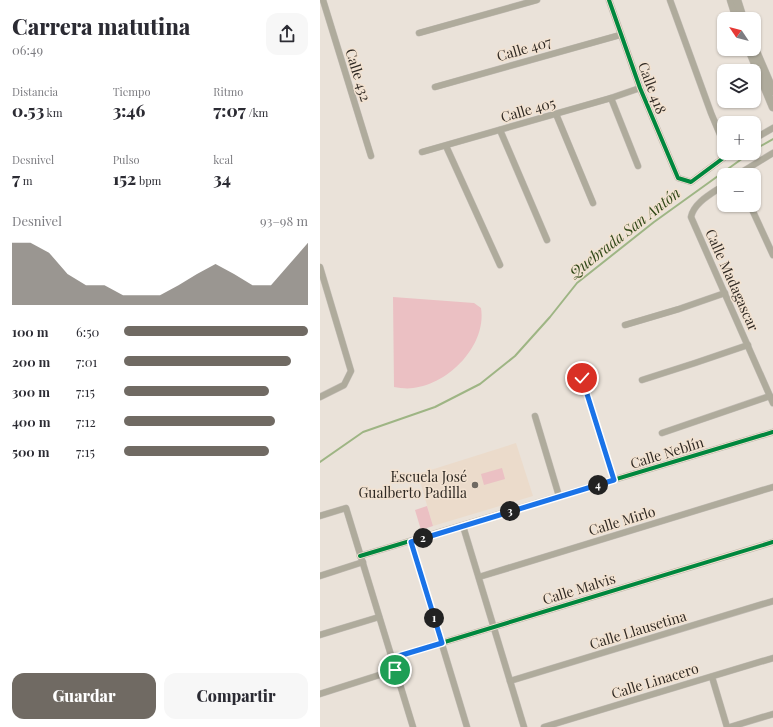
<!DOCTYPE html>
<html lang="es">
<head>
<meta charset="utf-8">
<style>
	:root { --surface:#fff; --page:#f7f7f7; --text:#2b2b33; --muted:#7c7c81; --accent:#706a63 }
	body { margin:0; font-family:"Playfair Display",serif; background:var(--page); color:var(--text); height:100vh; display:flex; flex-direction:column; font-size:15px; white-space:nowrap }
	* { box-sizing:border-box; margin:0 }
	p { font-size:13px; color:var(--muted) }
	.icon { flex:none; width:22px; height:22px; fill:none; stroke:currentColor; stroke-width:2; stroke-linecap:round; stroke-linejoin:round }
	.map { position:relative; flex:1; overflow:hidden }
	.sheet { display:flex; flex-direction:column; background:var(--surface); width:320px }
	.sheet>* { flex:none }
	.needle { width:26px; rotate:305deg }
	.buttons { position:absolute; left:397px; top:12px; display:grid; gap:8px }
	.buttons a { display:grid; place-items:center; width:44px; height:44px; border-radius:8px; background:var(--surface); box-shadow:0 1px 3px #0004; font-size:20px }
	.pin { position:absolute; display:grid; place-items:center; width:34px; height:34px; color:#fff; margin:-17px; border:2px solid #fff; border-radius:50%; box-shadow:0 1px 4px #0007 }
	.km { position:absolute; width:20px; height:20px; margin:-10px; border-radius:50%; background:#222; color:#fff; font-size:11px; line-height:20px; text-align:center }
	.round { display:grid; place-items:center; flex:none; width:42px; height:42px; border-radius:12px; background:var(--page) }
	.overview { display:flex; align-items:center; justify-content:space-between; height:68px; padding:0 12px }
	h1 { font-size:22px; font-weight:800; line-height:30px }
	.metrics { display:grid; grid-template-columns:repeat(3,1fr); gap:6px; height:68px; padding:4px 12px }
	.metrics div { display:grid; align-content:center }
	.metrics b { font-size:17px; font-weight:800 }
	.metrics small { font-size:11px; font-weight:400 }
	.metrics p { font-size:11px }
	.chart { height:112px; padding:8px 12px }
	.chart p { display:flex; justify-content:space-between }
	.chart svg { width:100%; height:72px; margin-top:4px; fill:var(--accent); opacity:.7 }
	.action { display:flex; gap:8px; margin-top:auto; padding:8px 12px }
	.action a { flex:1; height:46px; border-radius:12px; background:var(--accent); color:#fff; font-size:16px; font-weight:800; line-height:46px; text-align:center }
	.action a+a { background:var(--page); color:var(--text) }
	ul { padding:0 12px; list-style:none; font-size:13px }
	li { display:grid; grid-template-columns:64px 48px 1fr; align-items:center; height:30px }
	li i { height:10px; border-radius:5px; background:var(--accent) }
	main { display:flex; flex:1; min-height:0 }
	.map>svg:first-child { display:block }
	.built { fill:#ebdbcb }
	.green { fill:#ebc0c3 }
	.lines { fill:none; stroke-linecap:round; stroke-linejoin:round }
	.stream { stroke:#9eb584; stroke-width:2 }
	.minor-casing { stroke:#c3bdb6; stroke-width:7 }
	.tertiary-casing { stroke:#c3bdb6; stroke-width:9 }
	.minor { stroke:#afab9c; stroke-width:6 }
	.tertiary { stroke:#afab9c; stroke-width:8 }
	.cycleway-casing { stroke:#f2e2d1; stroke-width:6 }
	.cycleway { stroke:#00873e; stroke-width:4 }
	.route-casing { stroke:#fff; stroke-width:8 }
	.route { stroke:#1a73e8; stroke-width:5 }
	.poi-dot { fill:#706a63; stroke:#f2e2d1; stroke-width:1.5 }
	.labels { text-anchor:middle; stroke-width:3; stroke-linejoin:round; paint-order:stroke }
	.street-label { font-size:14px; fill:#2f2923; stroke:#f2e2d1 }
	.poi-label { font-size:14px; fill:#2f2923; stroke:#f2e2d1; text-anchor:end }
	.water-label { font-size:15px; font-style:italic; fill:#304818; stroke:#f2e2d1 }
</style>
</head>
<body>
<main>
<section class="sheet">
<div class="overview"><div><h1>Carrera matutina</h1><p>06:49</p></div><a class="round"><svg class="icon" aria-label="share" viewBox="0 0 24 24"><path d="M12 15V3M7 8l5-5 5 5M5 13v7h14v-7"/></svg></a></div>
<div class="metrics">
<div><p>Distancia</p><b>0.53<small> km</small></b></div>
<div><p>Tiempo</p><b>3:46</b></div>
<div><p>Ritmo</p><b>7:07<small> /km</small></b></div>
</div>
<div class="metrics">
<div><p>Desnivel</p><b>7<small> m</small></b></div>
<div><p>Pulso</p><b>152<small> bpm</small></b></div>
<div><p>kcal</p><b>34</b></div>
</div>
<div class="chart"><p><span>Desnivel</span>93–98 m</p>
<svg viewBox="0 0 160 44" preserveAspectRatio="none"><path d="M0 44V6L10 6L20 12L30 25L40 32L50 32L60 38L70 38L80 38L90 32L100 25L110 19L120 25L130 32L140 32L150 19L160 6V44z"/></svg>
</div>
<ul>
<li><b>100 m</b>6:50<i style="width:100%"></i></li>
<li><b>200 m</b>7:01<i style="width:91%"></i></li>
<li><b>300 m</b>7:15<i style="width:79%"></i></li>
<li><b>400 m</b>7:12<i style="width:82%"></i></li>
<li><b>500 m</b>7:15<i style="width:79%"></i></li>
</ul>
<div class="action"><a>Guardar</a><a>Compartir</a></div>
</section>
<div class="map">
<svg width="453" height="727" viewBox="0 0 453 727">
	<rect width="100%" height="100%" fill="#eae2d9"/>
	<path class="built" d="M196,443L213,496L113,526L98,474Z"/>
	<g class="green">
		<path d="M73,297L154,303L161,308C167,345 129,384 93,388C87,389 80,388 74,387Z"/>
		<path d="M182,468L185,479L164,485L161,474Z"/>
		<path d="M107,506L113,526L101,530L95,510Z"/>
	</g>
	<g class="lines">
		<g class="stream">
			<path d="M434,150L453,139"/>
			<path d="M0,462L43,432L115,407L160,384L195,356L230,317L257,283L334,222L430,153"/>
		</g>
		<g class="minor-casing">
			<g id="minor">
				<path d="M3,0L51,156"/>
				<path d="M289,0L320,88L358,178L371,182L410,153"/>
				<path d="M350,0L391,113L404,144"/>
				<path d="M99,33L217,0"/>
				<path d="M115,87L300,35"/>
				<path d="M291,98L318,166"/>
				<path d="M236,114L273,203"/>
				<path d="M180,130L227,240"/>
				<path d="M434,139L453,128"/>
				<path d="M126,146L180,265"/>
				<path d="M102,152L291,98L320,88"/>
				<path d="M417,175L453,153"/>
				<path d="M404,185C393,193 374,202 371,217L453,403"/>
				<path d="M430,205L453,255"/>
				<path d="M0,267L31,371L24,385L0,397"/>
				<path d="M305,325L359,309L405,293"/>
				<path d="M262,378L294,480"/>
				<path d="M322,380L375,363L428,345"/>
				<path d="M215,416L239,496"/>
				<path d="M342,433L450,396"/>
				<path d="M0,516L26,508L93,727"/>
				<path d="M143,526L204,727"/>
				<path d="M91,542L147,727"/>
				<path d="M40,556L453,432"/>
				<path d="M0,576L43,562"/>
				<path d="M159,577L453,487"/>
				<path d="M0,635L59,617"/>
				<path d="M72,658L453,542"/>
				<path d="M392,677L407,727"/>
				<path d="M190,681L453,601"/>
				<path d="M0,694L75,670"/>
				<path d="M224,727L453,658"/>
				<path d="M410,727L453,714"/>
			</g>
		</g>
		<g class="tertiary-casing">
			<g id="tertiary">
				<path d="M411,0L417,19"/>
				<path d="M417,0L423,19"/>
				<path d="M434,47L453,91"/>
				<path d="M429,49L453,107"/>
			</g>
		</g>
		<use href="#minor" class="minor"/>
		<use href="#tertiary" class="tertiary"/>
		<g class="cycleway-casing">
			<g id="cycleway">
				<path d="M289,0L320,88L358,178L371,182L410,153"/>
				<path d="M40,556L453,432"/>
				<path d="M72,658L453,542"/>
			</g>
		</g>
		<use href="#cycleway" class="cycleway"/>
	</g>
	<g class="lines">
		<g class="route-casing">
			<path id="route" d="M75,670L72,658L122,643L91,542L294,480L262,378"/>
		</g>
		<use href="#route" class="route"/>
	</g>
	<circle class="poi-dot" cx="155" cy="485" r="4"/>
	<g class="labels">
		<g class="street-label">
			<text transform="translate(204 49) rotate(-16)" y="5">Calle 407</text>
			<text transform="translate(38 75) rotate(73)" y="5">Calle 432</text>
			<text transform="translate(332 88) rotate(69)" y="5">Calle 418</text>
			<text transform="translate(208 110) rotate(-16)" y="5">Calle 405</text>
			<text transform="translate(412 280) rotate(66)" y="5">Calle Madagascar</text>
			<text transform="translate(347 453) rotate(-17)" y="5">Calle Neblín</text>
			<text transform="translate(302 521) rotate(-17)" y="5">Calle Mirlo</text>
			<text transform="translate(259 589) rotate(-17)" y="5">Calle Malvis</text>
			<text transform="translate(318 630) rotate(-17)" y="5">Calle Llausetina</text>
			<text transform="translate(335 681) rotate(-17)" y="5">Calle Linacero</text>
		</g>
		<g class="poi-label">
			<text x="147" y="482">Escuela José<tspan x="147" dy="16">Gualberto Padilla</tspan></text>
		</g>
		<g class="water-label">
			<text transform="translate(305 233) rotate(-38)" y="5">Quebrada San Antón</text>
		</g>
	</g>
</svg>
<div class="buttons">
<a><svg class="needle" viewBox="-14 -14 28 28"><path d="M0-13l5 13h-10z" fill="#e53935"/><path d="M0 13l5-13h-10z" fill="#7c7c81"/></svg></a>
<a><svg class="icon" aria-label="layers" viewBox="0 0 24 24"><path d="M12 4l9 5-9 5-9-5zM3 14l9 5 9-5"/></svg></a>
<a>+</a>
<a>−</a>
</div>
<div class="pin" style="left:75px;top:670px;background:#1e9e55"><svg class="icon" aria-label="arrive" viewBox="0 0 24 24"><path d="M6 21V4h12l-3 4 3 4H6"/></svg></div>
<div class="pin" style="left:262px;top:378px;background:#d93025"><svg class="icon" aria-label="check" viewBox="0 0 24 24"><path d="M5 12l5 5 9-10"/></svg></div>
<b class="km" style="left:114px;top:618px">1</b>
<b class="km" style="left:103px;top:538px">2</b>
<b class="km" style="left:190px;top:511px">3</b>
<b class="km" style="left:278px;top:485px">4</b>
</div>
</main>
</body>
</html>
